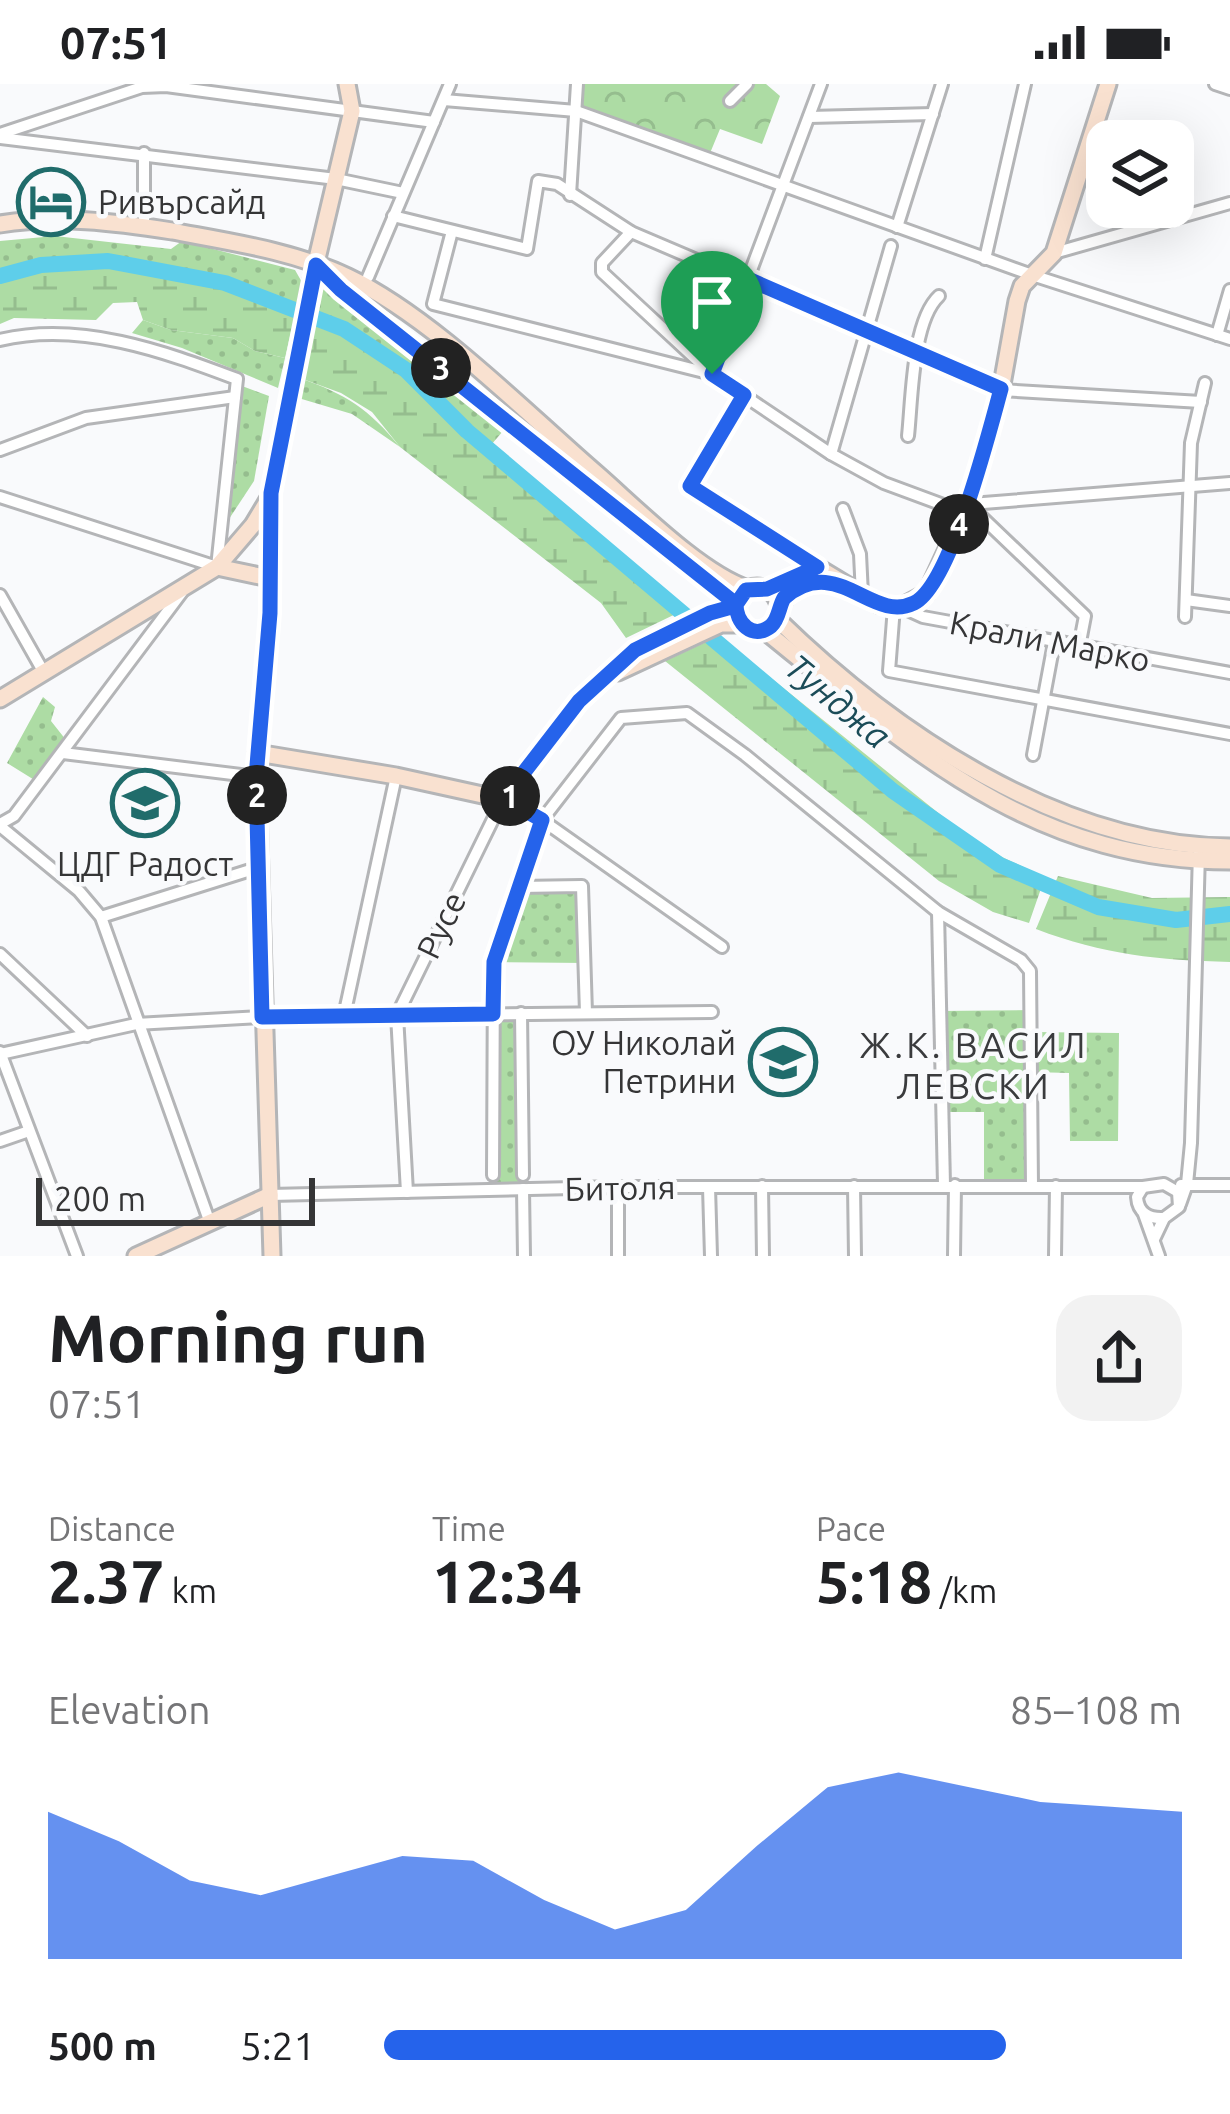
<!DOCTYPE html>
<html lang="en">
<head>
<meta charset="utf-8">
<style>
	:root { --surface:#fff; --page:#f2f2f2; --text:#202124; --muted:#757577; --accent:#2563eb }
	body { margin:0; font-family:Ubuntu,sans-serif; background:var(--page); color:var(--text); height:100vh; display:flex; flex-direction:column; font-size:45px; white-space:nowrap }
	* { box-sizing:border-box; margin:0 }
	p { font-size:39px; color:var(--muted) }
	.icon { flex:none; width:66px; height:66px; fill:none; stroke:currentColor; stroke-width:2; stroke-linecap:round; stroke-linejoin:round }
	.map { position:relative; height:1172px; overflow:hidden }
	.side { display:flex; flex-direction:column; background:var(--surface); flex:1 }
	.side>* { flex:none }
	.fabs { position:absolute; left:1086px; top:36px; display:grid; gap:24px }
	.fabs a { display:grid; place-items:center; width:108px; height:108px; border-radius:24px; background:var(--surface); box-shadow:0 12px 48px #0002; font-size:60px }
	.scale { position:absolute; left:36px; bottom:30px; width:279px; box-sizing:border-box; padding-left:12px; border:6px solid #353536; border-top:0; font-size:33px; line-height:42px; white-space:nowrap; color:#353536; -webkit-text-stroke:9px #f9fafc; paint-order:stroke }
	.pin { position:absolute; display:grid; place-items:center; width:102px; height:102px; color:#fff; margin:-123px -51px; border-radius:50% 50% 50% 0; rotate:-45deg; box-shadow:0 0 12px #0007 }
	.pin .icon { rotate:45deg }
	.km { position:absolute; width:60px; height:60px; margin:-30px; border-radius:50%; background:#222; color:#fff; font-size:33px; line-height:60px; text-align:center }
	.round { display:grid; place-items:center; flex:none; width:126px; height:126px; border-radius:36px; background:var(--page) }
	.overview { display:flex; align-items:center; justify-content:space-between; height:204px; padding:0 48px }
	h1 { font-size:66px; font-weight:600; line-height:90px }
	.figures { display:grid; grid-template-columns:repeat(3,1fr); gap:18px; height:204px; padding:12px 48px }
	.figures div { display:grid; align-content:center }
	.figures b { font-size:60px; font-weight:600 }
	.figures small { font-size:33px; font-weight:400 }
	.figures p { font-size:33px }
	.chart { height:336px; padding:24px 48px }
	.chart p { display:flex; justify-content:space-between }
	.chart svg { width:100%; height:216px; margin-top:12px; fill:var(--accent); opacity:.7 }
	ul { padding:0 48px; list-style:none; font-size:39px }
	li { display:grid; grid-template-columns:192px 144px 1fr; align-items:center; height:90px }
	li i { height:30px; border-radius:15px; background:var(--accent) }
	.status { display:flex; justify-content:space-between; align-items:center; height:84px; padding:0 60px; background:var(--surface); direction:ltr }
	.status svg { height:33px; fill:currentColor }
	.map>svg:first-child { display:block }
	.grass { fill:url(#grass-dots) }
	.forest { fill:url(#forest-crowns) }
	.wetland { fill:url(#wetland-marsh) }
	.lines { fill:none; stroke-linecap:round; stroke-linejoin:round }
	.river { stroke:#5eceea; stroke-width:16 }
	.street-casing { stroke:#b4b5b7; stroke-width:16 }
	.secondary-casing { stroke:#b4b5b7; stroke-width:21 }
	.street { stroke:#fff; stroke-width:10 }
	.secondary { stroke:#f9e1d0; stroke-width:15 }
	.route-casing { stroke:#fff; stroke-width:24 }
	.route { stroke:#2563eb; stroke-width:15 }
	.labels { text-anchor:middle; stroke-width:9; stroke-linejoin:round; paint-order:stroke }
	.poi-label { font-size:33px; fill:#353536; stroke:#f9fafc; text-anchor:start }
	.street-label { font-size:33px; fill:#353536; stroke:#f9fafc }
	.water-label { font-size:36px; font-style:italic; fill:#1b4c58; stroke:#f9fafc }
	.neighbourhood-label { font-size:36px; letter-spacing:3px; fill:#3a3b3d; stroke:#f9fafc }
</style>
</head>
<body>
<div class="status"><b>07:51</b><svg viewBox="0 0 49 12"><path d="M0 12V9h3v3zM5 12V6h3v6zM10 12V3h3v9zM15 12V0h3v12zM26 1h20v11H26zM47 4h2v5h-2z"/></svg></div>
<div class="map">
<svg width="1230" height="1172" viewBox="0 0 1230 1172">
	<defs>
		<pattern id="grass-dots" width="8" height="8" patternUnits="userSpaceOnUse" patternTransform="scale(3)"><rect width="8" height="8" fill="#addca4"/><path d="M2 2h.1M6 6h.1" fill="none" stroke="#95bd8e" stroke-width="1.8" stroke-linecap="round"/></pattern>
		<pattern id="forest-crowns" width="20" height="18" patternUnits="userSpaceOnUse" patternTransform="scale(3)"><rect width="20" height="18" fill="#addca4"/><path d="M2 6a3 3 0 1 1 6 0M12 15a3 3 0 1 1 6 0" fill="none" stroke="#95bd8e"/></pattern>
		<pattern id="wetland-marsh" width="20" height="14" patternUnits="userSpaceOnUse" patternTransform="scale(3)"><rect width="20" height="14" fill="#addca4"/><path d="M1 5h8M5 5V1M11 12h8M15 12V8" fill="none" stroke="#95bd8e"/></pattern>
	</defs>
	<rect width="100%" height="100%" fill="#f9fafc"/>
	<g class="grass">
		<path d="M55,152L171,165L182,157L295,186L303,200L297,222L225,194L37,176L0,186V157Z"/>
		<path d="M323,203L420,270L509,340L491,361L409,281L315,229Z"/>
		<path d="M143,236L171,246L233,254L255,267L285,274L278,304L182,264L132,249Z"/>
		<path d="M300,294C347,311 368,324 400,363L352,330L295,313Z"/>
		<path d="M242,302L269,312L254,397L227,438Z"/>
		<path d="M43,613L55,623L51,637L66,656L36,697L7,679Z"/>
		<path d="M582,802L585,879L494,878L519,803Z"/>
		<path d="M1031,926L1032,948L1119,949L1118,1057H1070L1069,989L1032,988V1102L984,1101V1028H942L940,927Z"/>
		<path d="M521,929L523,1105L493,1106V930Z"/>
	</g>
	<path class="forest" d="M577,0H766L780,12L762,60L720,45L708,74L576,27Z"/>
	<g class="wetland">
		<path d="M106,172L225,194L297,222L285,274L255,267L233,254L171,246L143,236L137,218L113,219L96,236L14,234L0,240V186L37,176Z"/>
		<path d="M315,229C397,259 434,312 497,366C559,419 623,472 686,525L626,554L601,519L400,363L372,328L341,309L300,294Z"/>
		<path d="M719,552L952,740L1002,773L1045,793L1029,839L993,828L939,797L665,577Z"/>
		<path d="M1058,792L1152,814L1230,813V878C1158,876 1104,871 1036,845Z"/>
	</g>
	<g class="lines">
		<path class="river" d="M0,192L41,181L108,177L225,199L344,245L406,286L467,347L893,707L1000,781L1098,823L1176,836L1230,830"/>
		<g class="street-casing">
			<g id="street">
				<path d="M1215,0L1230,5"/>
				<path d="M444,16L576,27L1032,191L1230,255"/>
				<path d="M730,17L747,0"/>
				<path d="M809,33L933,30"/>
				<path d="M0,50L142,3L166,2L434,38"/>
				<path d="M0,54L336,95L403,109"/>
				<path d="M570,111L577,0"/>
				<path d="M393,132L527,165L538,97L557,100L631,148L1001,306L1201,318"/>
				<path d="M144,143V69"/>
				<path d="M897,143L942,0"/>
				<path d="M452,147L433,220L712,290L831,370L884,399L946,422L1230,399"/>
				<path d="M631,148L602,179V188L712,290L821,0"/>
				<path d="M1054,169L1230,119"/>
				<path d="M985,175L1025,0"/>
				<path d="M368,193L450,0"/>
				<path d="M1217,251L1230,206"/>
				<path d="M0,256C80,237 163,267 237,295L217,483L0,413"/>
				<path d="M744,311L690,402L817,483"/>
				<path d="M908,352C912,315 912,237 939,212"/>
				<path d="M0,366L86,334L235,313"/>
				<path d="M831,370L891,162"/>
				<path d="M968,420L1085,532L1079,563"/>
				<path d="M843,425L860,470L862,511"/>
				<path d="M0,511L43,587"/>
				<path d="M1186,516L1230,522"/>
				<path d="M894,523L889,587L1230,650"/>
				<path d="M901,523L923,533L1230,589"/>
				<path d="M1185,533L1191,359L1205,299"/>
				<path d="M63,669L257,693"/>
				<path d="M1033,671L1054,559"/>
				<path d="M510,718L542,736L722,863"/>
				<path d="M0,740L14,732L182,508"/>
				<path d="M0,742L79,807L101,833L210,1139"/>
				<path d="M519,803L582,802L586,929"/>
				<path d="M938,828L944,1101"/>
				<path d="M101,833L260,783"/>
				<path d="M0,870L87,952"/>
				<path d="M521,929L523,1091"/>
				<path d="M344,932L396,692"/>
				<path d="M0,968L77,1172"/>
				<path d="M0,970L136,940L262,933L712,928"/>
				<path d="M0,1057L29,1047"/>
				<path d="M493,1091L494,878L542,736L621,634L687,629L745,671L938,828L1021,876L1030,887L1032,1102"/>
				<path d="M1181,1101H1230"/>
				<path d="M762,1102L763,1172"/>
				<path d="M854,1102L855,1172"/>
				<path d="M618,1103V1172"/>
				<path d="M709,1103L711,1172"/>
				<path d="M1143,1103L1137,1113C1138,1129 1149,1135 1164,1134"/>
				<path d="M523,1105L524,1172"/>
				<path d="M407,1108L397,931L500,721"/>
				<path d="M270,1111L618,1103H1143L1164,1100L1178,1108L1179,1123L1164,1134L1154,1155"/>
				<path d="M1180,1120L1187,1100L1191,1059L1199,768"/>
				<path d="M1144,1130L1159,1172"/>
				<path d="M954,1172L955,1101"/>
				<path d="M1055,1172L1056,1102"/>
			</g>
		</g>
		<g class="secondary-casing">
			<g id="secondary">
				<path d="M0,140C57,131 115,138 172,147C230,158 294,167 348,193C432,233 525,328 597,390C637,425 700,489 748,505"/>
				<path d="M323,187L341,206L736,520"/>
				<path d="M217,483L269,494"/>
				<circle cx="757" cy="525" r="22"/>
				<path d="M767,505L817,483L878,520L901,523L927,509L968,420L1001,306L1017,217L1022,202L1054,169L1108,0"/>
				<path d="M779,520L817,488"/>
				<path d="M777,535C895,650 1061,762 1230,763"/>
				<path d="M764,546C909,663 1030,777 1230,777"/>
				<path d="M618,588L721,540H741"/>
				<path d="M0,615L217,483L253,441L268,416"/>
				<path d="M257,669L396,692L496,714"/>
				<path d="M508,709L510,718L500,721L498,710L508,709L579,617L635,565L710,529L735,522"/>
				<path d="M136,1172L270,1111"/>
				<path d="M272,1172L257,693L270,529L271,409L310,204L352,27L347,0"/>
			</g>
		</g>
		<use href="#street" class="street"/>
		<use href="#secondary" class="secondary"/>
	</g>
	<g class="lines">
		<g class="route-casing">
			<path id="route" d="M712,290L744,311L690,402L817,483L767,505L746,506L735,522L710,529L635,566L579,617L508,709L510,718L542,736L494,878L493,930L262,933L256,693L270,529L271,409L316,181L341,206L736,520C736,538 752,557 771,542C779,535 779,522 784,514C837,468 871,540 914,519C951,501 989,348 1001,305L748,195L712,290"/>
		</g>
		<use href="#route" class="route"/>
	</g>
	<defs>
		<g id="hotel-ring" transform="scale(3.45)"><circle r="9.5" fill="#f9fafc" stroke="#206c6b" stroke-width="1.5"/><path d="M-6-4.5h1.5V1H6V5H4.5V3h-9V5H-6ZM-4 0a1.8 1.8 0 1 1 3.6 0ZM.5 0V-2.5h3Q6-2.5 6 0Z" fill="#206c6b"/></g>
		<g id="school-ring" transform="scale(3.45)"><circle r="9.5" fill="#f9fafc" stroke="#206c6b" stroke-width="1.5"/><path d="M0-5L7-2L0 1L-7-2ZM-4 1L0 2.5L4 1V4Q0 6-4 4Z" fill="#206c6b"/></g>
	</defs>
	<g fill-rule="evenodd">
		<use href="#hotel-ring" x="51" y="118"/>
		<use href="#school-ring" x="145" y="719"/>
		<use href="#school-ring" x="783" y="978"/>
	</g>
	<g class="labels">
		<g class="poi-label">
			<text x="98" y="130">Ривърсайд</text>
			<text x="145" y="792" text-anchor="middle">ЦДГ Радост</text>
			<text x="736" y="971" text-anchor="end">ОУ Николай<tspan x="736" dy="38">Петрини</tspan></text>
		</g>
		<g class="street-label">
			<text transform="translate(1050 557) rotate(11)" y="12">Крали Марко</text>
			<text transform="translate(441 841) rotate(-64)" y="12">Русе</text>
			<text transform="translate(620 1104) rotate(-1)" y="12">Битоля</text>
		</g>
		<g class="water-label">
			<text transform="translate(838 617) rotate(40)" y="13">Тунджа</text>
		</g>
		<g class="neighbourhood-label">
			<text x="974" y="974">Ж.К. ВАСИЛ<tspan x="974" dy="41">ЛЕВСКИ</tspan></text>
		</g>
	</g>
</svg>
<div class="fabs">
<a><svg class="icon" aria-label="layers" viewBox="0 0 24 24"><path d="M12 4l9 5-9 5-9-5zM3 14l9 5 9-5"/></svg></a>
</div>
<div class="scale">200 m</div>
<div class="pin" style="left:712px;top:290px;background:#1e9e55"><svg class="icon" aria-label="arrive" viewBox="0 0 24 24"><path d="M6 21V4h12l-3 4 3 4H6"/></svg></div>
<b class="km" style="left:510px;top:712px">1</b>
<b class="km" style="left:257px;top:711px">2</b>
<b class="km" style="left:441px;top:284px">3</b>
<b class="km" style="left:959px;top:440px">4</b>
</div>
<section class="side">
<div class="overview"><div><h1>Morning run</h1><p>07:51</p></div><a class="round"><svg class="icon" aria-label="share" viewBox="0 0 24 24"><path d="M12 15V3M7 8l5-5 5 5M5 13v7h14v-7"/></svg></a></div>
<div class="figures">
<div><p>Distance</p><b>2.37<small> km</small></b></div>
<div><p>Time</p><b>12:34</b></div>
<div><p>Pace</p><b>5:18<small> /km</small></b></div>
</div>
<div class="chart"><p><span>Elevation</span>85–108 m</p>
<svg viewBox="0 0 160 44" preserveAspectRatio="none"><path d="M0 44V14L10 20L20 28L30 31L40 27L50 23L60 24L70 32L80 38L90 34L100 21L110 9L120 6L130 9L140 12L150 13L160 14V44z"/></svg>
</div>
<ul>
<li><b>500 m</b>5:21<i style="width:78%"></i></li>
</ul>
</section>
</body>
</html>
